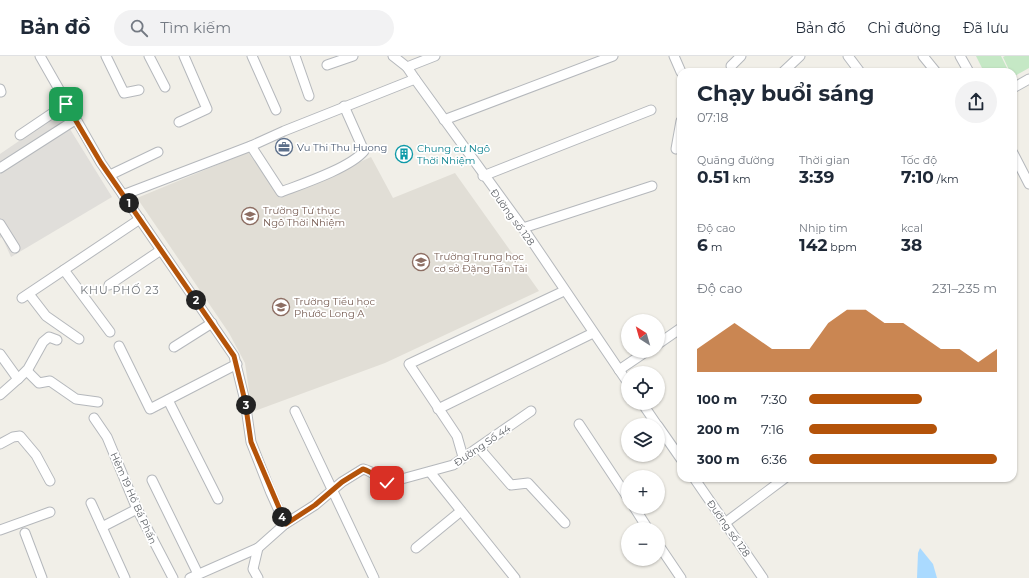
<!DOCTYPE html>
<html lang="vi">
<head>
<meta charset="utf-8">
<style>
	:root { --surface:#fff; --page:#f2f2f3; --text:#1f2937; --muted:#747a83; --line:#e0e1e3; --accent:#b45309 }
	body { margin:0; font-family:Montserrat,sans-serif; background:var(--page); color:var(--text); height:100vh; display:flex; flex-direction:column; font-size:15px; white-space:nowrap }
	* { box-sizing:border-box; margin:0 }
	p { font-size:13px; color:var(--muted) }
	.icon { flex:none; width:22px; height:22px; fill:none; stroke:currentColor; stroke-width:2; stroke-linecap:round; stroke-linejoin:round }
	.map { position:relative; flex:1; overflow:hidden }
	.side { position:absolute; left:677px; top:12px; width:340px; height:414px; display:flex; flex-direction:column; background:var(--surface); border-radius:12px; box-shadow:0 1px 3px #0004 }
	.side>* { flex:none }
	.needle { width:26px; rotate:323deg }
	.buttons { position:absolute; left:621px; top:258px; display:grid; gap:8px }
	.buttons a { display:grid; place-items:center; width:44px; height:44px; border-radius:50%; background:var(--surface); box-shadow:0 1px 3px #0004; font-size:20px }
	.pin { position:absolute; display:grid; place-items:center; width:34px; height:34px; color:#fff; margin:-17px; border-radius:8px; box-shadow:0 2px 6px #0006 }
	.km { position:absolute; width:20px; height:20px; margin:-10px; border-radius:50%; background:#222; color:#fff; font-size:11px; line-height:20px; text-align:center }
	.round { display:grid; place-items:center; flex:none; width:42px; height:42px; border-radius:21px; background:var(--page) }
	.overview { display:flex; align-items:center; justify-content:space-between; height:68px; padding:0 20px }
	h1 { font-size:22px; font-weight:700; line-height:30px }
	.figures { display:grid; grid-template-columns:repeat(3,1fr); gap:6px; height:68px; padding:4px 20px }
	.figures div { display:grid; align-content:center }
	.figures b { font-size:17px; font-weight:700 }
	.figures small { font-size:11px; font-weight:400 }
	.figures p { font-size:11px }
	.chart { height:112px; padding:8px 20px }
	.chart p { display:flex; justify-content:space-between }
	.chart svg { width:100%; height:72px; margin-top:4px; fill:var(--accent); opacity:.7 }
	ul { padding:0 20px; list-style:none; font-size:13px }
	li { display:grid; grid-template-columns:64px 48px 1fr; align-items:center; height:30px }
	li i { height:10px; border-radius:5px; background:var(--accent) }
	header { display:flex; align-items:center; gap:24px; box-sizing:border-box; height:56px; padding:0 20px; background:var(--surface); border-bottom:1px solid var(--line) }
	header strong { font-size:19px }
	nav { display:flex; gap:22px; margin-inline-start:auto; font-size:14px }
	.search { width:280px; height:36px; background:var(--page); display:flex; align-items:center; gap:10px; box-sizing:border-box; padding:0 14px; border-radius:22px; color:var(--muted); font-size:15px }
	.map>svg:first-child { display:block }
	.industrial { fill:#e0deda }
	.education { fill:#e1ded6 }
	.green { fill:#c5e8c5 }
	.water { fill:#aadaff }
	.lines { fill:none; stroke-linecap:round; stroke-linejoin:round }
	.street-casing { stroke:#b5b8bc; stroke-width:11 }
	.street { stroke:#fff; stroke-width:9 }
	.route-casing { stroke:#fff; stroke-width:8 }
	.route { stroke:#b45309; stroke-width:5 }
	.labels { text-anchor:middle; stroke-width:3.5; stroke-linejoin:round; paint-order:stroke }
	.service-label { font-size:10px; fill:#4e5e75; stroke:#fff; text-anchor:start }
	.culture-label { font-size:10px; fill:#0d838f; stroke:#fff; text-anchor:start }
	.education-label { font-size:10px; fill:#785e54; stroke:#fff; text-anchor:start }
	.street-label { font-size:10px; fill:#5f6368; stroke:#fff }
	.neighbourhood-label { font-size:11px; letter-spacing:1px; fill:#70757a; stroke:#fff }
</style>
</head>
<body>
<header>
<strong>Bản đồ</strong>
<div class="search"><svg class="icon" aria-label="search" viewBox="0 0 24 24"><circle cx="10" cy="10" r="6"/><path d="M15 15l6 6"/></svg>Tìm kiếm</div>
<nav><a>Bản đồ</a><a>Chỉ đường</a><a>Đã lưu</a></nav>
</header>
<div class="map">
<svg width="1029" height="522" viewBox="0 0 1029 522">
	<rect width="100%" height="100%" fill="#f1efe8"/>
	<path class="industrial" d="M60,57L112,141L11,201L2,181L0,182V98Z"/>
	<path class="education" d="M248,96L280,142L371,101L393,142L455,117L539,235L385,307L252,356L245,307L229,277L137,142Z"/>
	<g class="green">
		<path d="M976,0H1001L1009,16H984Z"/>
		<path d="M1005,0H1029V12L1013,21V16H1010L1003,1Z"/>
	</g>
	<path class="water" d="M920,492L933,508L937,522H917L918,497Z"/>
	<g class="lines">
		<g class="street-casing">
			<g id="street">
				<path d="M40,0L101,107L234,300L245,345L251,386L271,437L285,468"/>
				<path d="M106,0L124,37L139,34"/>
				<path d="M149,0L165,31"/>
				<path d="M252,0L276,54"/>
				<path d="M295,0L309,40"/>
				<path d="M393,0L407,11L415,23L523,172L628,327"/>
				<path d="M674,0L681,16"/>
				<path d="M848,0L860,16"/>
				<path d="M923,0L936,16"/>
				<path d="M960,0L969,16"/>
				<path d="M327,9L353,0"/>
				<path d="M731,10L741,0"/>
				<path d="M407,11L435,0"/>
				<path d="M783,16L800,0"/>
				<path d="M1013,32L1029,23"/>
				<path d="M0,33L1,36"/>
				<path d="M444,64L613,0"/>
				<path d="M179,66L207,53L184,0"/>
				<path d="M20,79L66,48"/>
				<path d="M251,90L281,136C302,128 350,112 364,95L344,50"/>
				<path d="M676,93L681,65"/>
				<path d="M1013,97L1029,128"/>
				<path d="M0,112L75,64"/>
				<path d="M110,119L158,96"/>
				<path d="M483,120L651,54"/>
				<path d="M123,139L251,90L284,75L415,23"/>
				<path d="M0,168L15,192"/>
				<path d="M523,172L652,130"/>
				<path d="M64,214L110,276"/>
				<path d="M109,229L161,194"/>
				<path d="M29,238L46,260L79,283"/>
				<path d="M22,242L140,163"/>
				<path d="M658,288L681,272"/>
				<path d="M119,290L150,353L237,308"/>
				<path d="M174,291L212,267"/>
				<path d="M0,298L18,323L0,339"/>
				<path d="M619,314L647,295"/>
				<path d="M27,315L39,327L50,325L76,343L98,346"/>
				<path d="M18,323L28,313L43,286L49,281L57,284"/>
				<path d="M168,344L218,443"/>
				<path d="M642,347L657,369"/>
				<path d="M438,353L593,277"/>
				<path d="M295,355L374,522"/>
				<path d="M94,362L107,381L137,453L173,522"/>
				<path d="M579,368L628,442"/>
				<path d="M658,370L681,403"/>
				<path d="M0,388L13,381L20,380L36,399L50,425"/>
				<path d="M479,392L511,429L528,427L565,467"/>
				<path d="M463,401L457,380L409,308L564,235"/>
				<path d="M430,416L515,522"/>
				<path d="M694,422L763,522"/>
				<path d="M152,424L198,518"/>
				<path d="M91,447L125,522"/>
				<path d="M634,451L648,473"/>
				<path d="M725,467L785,422"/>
				<path d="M102,471L137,453"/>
				<path d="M0,474L50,456"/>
				<path d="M25,477L42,522"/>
				<path d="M658,488L681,522"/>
				<path d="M258,492L253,513L258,522"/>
				<path d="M416,492L461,455"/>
				<path d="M190,522L258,492L285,468L315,449L342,426L363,413C373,415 379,423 387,427L453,409L531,355"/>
			</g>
		</g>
		<use href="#street" class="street"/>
	</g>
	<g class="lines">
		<g class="route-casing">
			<path id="route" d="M66,48L101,107L234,300L245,345L251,386L286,468L315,449L342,426L363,413C373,416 379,423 387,427"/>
		</g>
		<use href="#route" class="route"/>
	</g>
	<defs>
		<g id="office-ring" transform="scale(0.9)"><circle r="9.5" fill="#fff" stroke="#5c6f8a" stroke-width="1.5"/><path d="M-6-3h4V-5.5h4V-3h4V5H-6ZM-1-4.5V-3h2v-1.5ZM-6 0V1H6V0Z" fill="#5c6f8a"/></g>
		<g id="building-ring" transform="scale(0.9)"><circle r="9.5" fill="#fff" stroke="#0f9aa8" stroke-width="1.5"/><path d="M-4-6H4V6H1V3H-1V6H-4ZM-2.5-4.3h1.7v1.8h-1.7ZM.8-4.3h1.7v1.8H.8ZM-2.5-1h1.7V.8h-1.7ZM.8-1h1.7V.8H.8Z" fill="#0f9aa8"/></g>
		<g id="school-ring" transform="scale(0.9)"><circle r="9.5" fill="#fff" stroke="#8d6e63" stroke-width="1.5"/><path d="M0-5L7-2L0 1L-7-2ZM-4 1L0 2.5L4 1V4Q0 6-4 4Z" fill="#8d6e63"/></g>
	</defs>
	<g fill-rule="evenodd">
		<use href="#office-ring" x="284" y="91"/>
		<use href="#building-ring" x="404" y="98"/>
		<use href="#school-ring" x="250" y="160"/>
		<use href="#school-ring" x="421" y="206"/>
		<use href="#school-ring" x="281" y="251"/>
	</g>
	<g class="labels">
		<g class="service-label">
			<text x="297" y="95">Vu Thi Thu Huong</text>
		</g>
		<g class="culture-label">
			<text x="417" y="96">Chung cư Ngô<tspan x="417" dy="12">Thời Nhiệm</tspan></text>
		</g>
		<g class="education-label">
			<text x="263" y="158">Trường Tư thục<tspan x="263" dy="12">Ngô Thời Nhiệm</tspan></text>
			<text x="434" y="204">Trường Trung học<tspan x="434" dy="12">cơ sở Đặng Tấn Tài</tspan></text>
			<text x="294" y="249">Trường Tiểu học<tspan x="294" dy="12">Phước Long A</tspan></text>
		</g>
		<g class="street-label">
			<text transform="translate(513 161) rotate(54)" y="4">Đường số 128</text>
			<text transform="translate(482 389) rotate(-34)" y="4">Đường Số 44</text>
			<text transform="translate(134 442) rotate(66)" y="4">Hẻm 19 Hồ Bá Phấn</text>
			<text transform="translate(729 472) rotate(55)" y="4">Đường số 128</text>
		</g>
		<g class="neighbourhood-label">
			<text x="120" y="238">KHU PHỐ 23</text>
		</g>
	</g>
</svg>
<div class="buttons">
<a><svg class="needle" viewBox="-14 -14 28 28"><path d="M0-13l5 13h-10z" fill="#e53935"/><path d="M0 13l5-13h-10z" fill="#747a83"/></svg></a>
<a><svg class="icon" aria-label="locate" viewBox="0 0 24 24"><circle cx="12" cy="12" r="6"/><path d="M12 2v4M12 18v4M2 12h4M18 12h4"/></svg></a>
<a><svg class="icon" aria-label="layers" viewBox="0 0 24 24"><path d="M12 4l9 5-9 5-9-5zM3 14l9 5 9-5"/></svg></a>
<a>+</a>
<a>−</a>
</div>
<div class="pin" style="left:66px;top:48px;background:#1e9e55"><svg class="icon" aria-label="arrive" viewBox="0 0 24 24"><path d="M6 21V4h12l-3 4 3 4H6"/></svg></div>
<div class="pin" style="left:387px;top:427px;background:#d93025"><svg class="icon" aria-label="check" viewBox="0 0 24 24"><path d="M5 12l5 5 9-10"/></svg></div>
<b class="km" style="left:129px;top:147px">1</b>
<b class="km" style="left:196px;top:244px">2</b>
<b class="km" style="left:246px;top:349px">3</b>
<b class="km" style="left:282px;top:461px">4</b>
<section class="side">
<div class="overview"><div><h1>Chạy buổi sáng</h1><p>07:18</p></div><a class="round"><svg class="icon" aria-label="share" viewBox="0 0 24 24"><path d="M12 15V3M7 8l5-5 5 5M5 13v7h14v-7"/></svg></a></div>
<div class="figures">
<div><p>Quãng đường</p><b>0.51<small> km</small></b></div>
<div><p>Thời gian</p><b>3:39</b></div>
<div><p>Tốc độ</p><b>7:10<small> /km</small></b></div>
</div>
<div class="figures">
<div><p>Độ cao</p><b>6<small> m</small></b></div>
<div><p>Nhịp tim</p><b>142<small> bpm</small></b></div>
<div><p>kcal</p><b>38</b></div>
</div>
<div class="chart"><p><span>Độ cao</span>231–235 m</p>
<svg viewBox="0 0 160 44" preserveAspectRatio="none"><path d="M0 44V30L10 22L20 14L30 22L40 30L50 30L60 30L70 14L80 6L90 6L100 14L110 14L120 22L130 30L140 30L150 38L160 30V44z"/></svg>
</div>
<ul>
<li><b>100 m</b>7:30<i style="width:60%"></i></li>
<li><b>200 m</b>7:16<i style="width:68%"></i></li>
<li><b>300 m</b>6:36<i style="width:100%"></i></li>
</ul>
</section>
</div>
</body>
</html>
